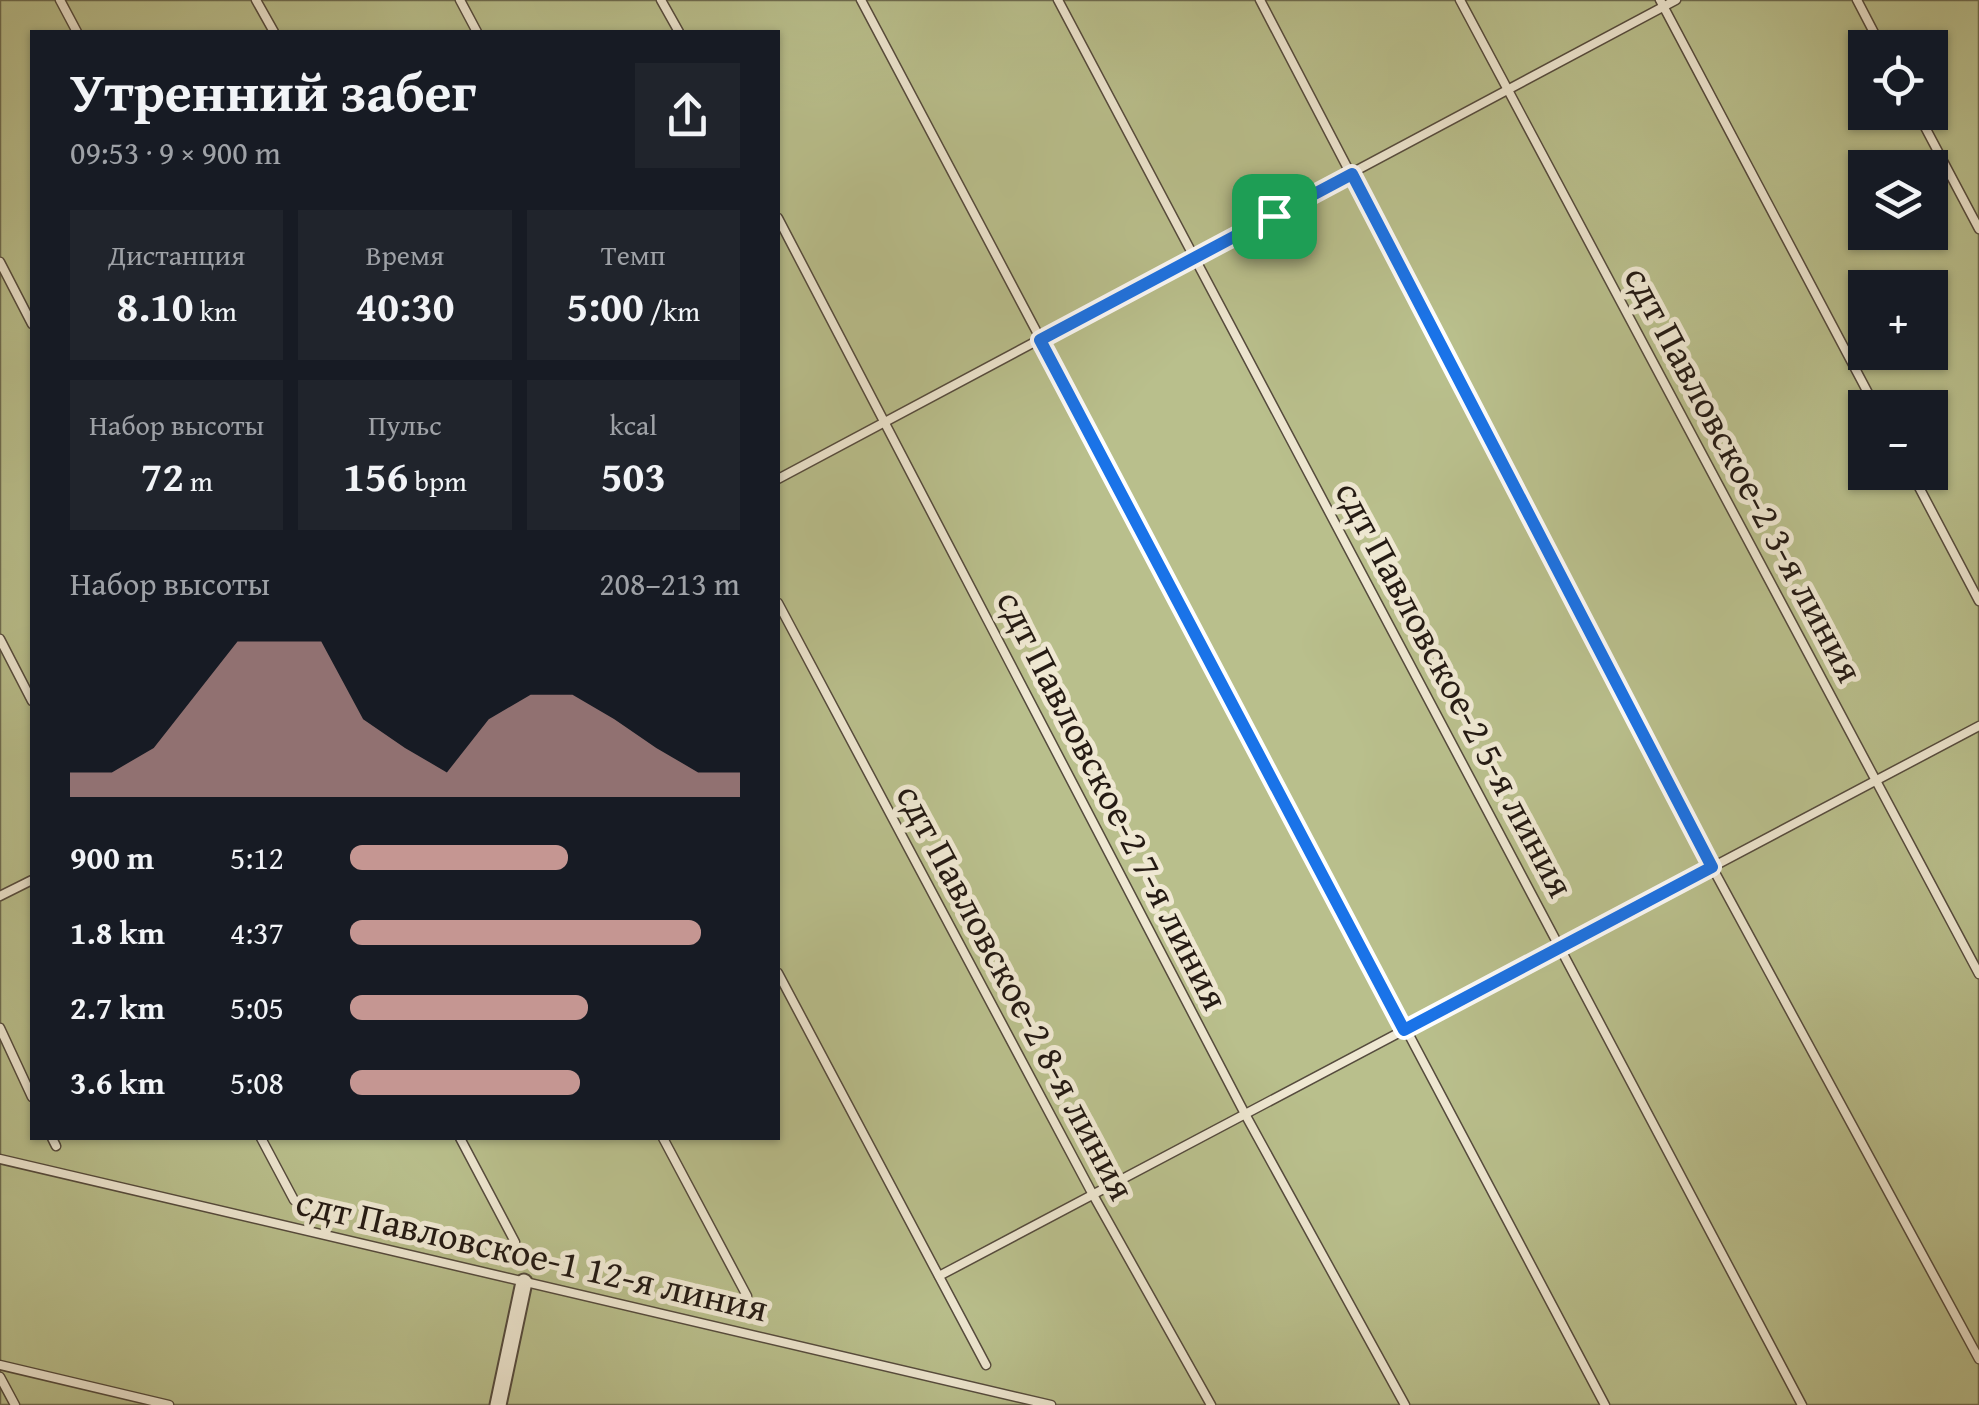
<!DOCTYPE html>
<html lang="ru">
<head>
<meta charset="utf-8">
<style>
	:root { --surface:#171b24; --page:#20242c; --text:#f1f3f6; --muted:#9ea1a6; --accent:#c59692 }
	body { margin:0; font-family:"Gentium Book Plus",serif; background:var(--page); color:var(--text); height:100vh; display:flex; flex-direction:column; font-size:38px; white-space:nowrap }
	* { box-sizing:border-box; margin:0 }
	p { font-size:32px; color:var(--muted) }
	.icon { flex:none; width:55px; height:55px; fill:none; stroke:currentColor; stroke-width:2; stroke-linecap:round; stroke-linejoin:round }
	.map { position:relative; flex:1; overflow:hidden }
	.details { position:absolute; left:30px; top:30px; width:750px; height:1110px; display:flex; flex-direction:column; background:var(--surface); border-radius:0px; box-shadow:0 2px 8px #0004 }
	.details>* { flex:none }
	.fabs { position:absolute; left:1848px; top:30px; display:grid; gap:20px }
	.fabs a { display:grid; place-items:center; width:100px; height:100px; border-radius:0px; background:var(--surface); box-shadow:0 2px 8px #0004; font-size:50px }
	.pin { position:absolute; display:grid; place-items:center; width:85px; height:85px; color:#fff; margin:-42px; border-radius:20px; box-shadow:0 5px 15px #0006 }
	.round { display:grid; place-items:center; flex:none; width:105px; height:105px; border-radius:0px; background:var(--page) }
	.headline { display:flex; align-items:center; justify-content:space-between; height:170px; padding:0 40px }
	h1 { font-size:55px; font-weight:700; line-height:75px }
	.metrics { display:grid; grid-template-columns:repeat(3,1fr); gap:15px; height:170px; padding:10px 40px }
	.metrics div { display:grid; align-content:center; border-radius:0px; background:var(--page); text-align:center }
	.metrics b { font-size:42px; font-weight:700 }
	.metrics small { font-size:28px; font-weight:400 }
	.metrics p { font-size:28px }
	.chart { height:280px; padding:20px 40px }
	.chart p { display:flex; justify-content:space-between }
	.chart svg { width:100%; height:180px; margin-top:10px; fill:var(--accent); opacity:.7 }
	ul { padding:0 40px; list-style:none; font-size:32px }
	li { display:grid; grid-template-columns:160px 120px 1fr; align-items:center; height:75px }
	li i { height:25px; border-radius:12px; background:var(--accent) }
	.map>svg:first-child { display:block }
	.green { fill:#b9bf8c; stroke:#6f6d50; stroke-width:2.5; fill-rule:evenodd }
	.lines { fill:none; stroke-linecap:round; stroke-linejoin:round }
	.service-casing { stroke:#554b3d; stroke-width:11 }
	.minor-casing { stroke:#554b3d; stroke-width:19 }
	.service { stroke:#efe8d2; stroke-width:8 }
	.minor { stroke:#efe8d2; stroke-width:15 }
	.route-casing { stroke:#fff; stroke-width:20 }
	.route { stroke:#1a73e8; stroke-width:12 }
	.labels { text-anchor:middle; stroke-width:10; stroke-linejoin:round; paint-order:stroke }
	.street-label { font-size:38px; fill:#251b14; stroke:#efe8d2 }
</style>
</head>
<body>
<div class="map">
<svg width="1979" height="1405" viewBox="0 0 1979 1405">
	<rect width="100%" height="100%" fill="#e6dcb9"/>
	<filter id="stains"><feTurbulence type="fractalNoise" baseFrequency=".002" numOctaves="4"/><feColorMatrix values="0 0 0 0 .2 0 0 0 0 .09 0 0 0 0 .02 0 0 0 .5 -.17"/></filter>
	<radialGradient id="worn" r=".72"><stop offset=".6" stop-color="#630" stop-opacity="0"/><stop offset="1" stop-color="#630" stop-opacity=".3"/></radialGradient>
	<path class="green" d="M0,0H1979V1405H0ZM32,32H778V1138H32ZM1865,48H1930V112H1865ZM1865,168H1930V232H1865ZM1865,288H1930V352H1865ZM1865,408H1930V472H1865Z"/>
	<g class="lines">
		<g class="service-casing">
			<g id="service">
				<path d="M60,0L77,32"/>
				<path d="M256,0L274,32"/>
				<path d="M460,0L477,32"/>
				<path d="M661,0L679,32"/>
				<path d="M861,0L1605,1405"/>
				<path d="M1058,0L1802,1405"/>
				<path d="M1260,0L1712,867L1979,1359"/>
				<path d="M1460,0L1979,974"/>
				<path d="M1660,0L1876,408"/>
				<path d="M1857,0L1882,48"/>
				<path d="M1917,112L1979,229"/>
				<path d="M778,218L1245,1114L1405,1405"/>
				<path d="M0,262L32,324"/>
				<path d="M1911,472L1979,601"/>
				<path d="M778,479L1676,0"/>
				<path d="M778,603L1092,1193L1211,1405"/>
				<path d="M0,639L32,701"/>
				<path d="M0,896L32,880"/>
				<path d="M778,973L986,1365"/>
				<path d="M0,1028L32,1097"/>
				<path d="M52,1138L56,1146"/>
				<path d="M261,1138L294,1200"/>
				<path d="M460,1138L515,1242"/>
				<path d="M663,1138L747,1296"/>
				<path d="M0,1159L1051,1405"/>
				<path d="M939,1276L1979,726"/>
				<path d="M0,1365L169,1405"/>
				<path d="M0,1377L15,1405"/>
			</g>
		</g>
		<g class="minor-casing">
			<path id="minor" d="M498,1405L524,1282"/>
		</g>
		<use href="#service" class="service"/>
		<use href="#minor" class="minor"/>
	</g>
	<g class="lines">
		<g class="route-casing">
			<path id="route" d="M1352,174L1712,867L1404,1030L1040,340Z"/>
		</g>
		<use href="#route" class="route"/>
	</g>
	<g class="labels">
		<g class="street-label">
			<text transform="translate(1744 474) rotate(62)" y="13">сдт Павловское-2 3-я линия</text>
			<text transform="translate(1455 689) rotate(62)" y="13">сдт Павловское-2 5-я линия</text>
			<text transform="translate(1113 800) rotate(63)" y="13">сдт Павловское-2 7-я линия</text>
			<text transform="translate(1016 992) rotate(62)" y="13">сдт Павловское-2 8-я линия</text>
			<text transform="translate(532 1255) rotate(13)" y="13">сдт Павловское-1 12-я линия</text>
		</g>
	</g>
	<rect width="100%" height="100%" filter="url(#stains)"/>
	<rect width="100%" height="100%" fill="url(#worn)"/>
</svg>
<div class="fabs">
<a><svg class="icon" aria-label="locate" viewBox="0 0 24 24"><circle cx="12" cy="12" r="6"/><path d="M12 2v4M12 18v4M2 12h4M18 12h4"/></svg></a>
<a><svg class="icon" aria-label="layers" viewBox="0 0 24 24"><path d="M12 4l9 5-9 5-9-5zM3 14l9 5 9-5"/></svg></a>
<a>+</a>
<a>−</a>
</div>
<div class="pin" style="left:1274px;top:216px;background:#1e9e55"><svg class="icon" aria-label="arrive" viewBox="0 0 24 24"><path d="M6 21V4h12l-3 4 3 4H6"/></svg></div>
<section class="details">
<div class="headline"><div><h1>Утренний забег</h1><p>09:53 · 9 × 900 m</p></div><a class="round"><svg class="icon" aria-label="share" viewBox="0 0 24 24"><path d="M12 15V3M7 8l5-5 5 5M5 13v7h14v-7"/></svg></a></div>
<div class="metrics">
<div><p>Дистанция</p><b>8.10<small> km</small></b></div>
<div><p>Время</p><b>40:30</b></div>
<div><p>Темп</p><b>5:00<small> /km</small></b></div>
</div>
<div class="metrics">
<div><p>Набор высоты</p><b>72<small> m</small></b></div>
<div><p>Пульс</p><b>156<small> bpm</small></b></div>
<div><p>kcal</p><b>503</b></div>
</div>
<div class="chart"><p><span>Набор высоты</span>208–213 m</p>
<svg viewBox="0 0 160 44" preserveAspectRatio="none"><path d="M0 44V38L10 38L20 32L30 19L40 6L50 6L60 6L70 25L80 32L90 38L100 25L110 19L120 19L130 25L140 32L150 38L160 38V44z"/></svg>
</div>
<ul>
<li><b>900 m</b>5:12<i style="width:56%"></i></li>
<li><b>1.8 km</b>4:37<i style="width:90%"></i></li>
<li><b>2.7 km</b>5:05<i style="width:61%"></i></li>
<li><b>3.6 km</b>5:08<i style="width:59%"></i></li>
</ul>
</section>
</div>
</body>
</html>
